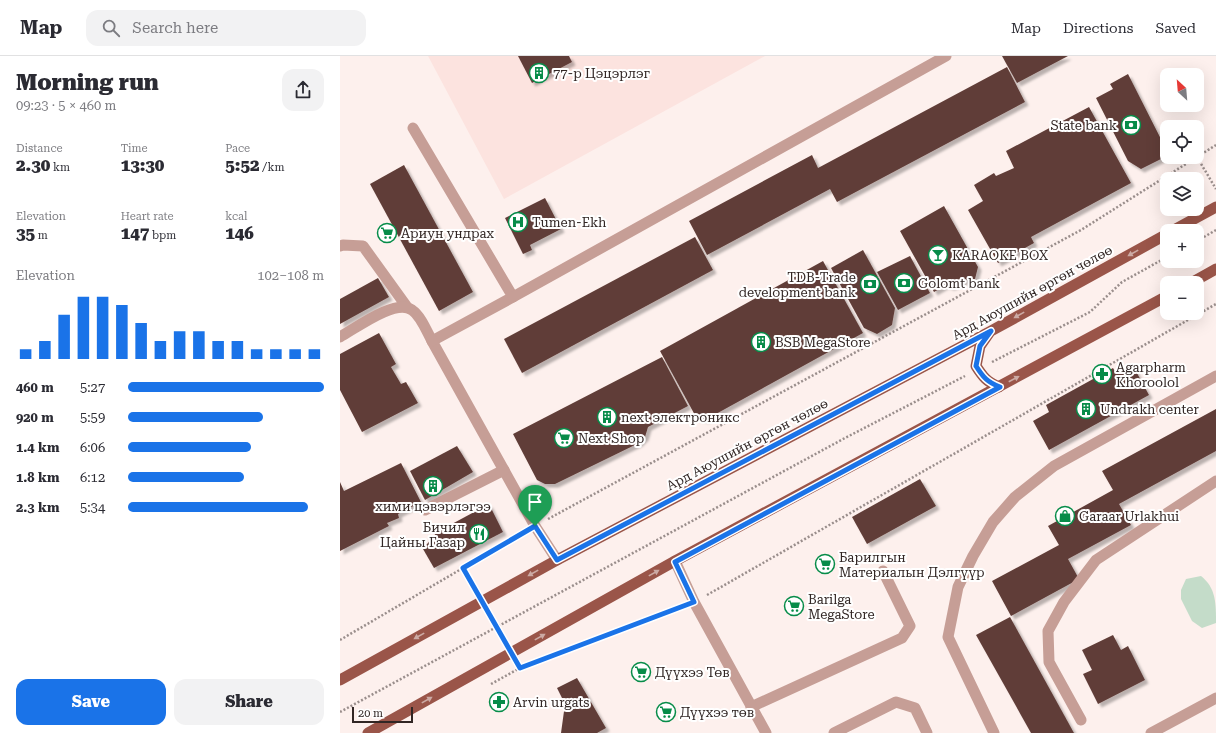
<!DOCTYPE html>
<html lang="en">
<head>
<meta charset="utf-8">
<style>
	:root { --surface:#fff; --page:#f2f2f3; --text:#2b2b33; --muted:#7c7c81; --line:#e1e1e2; --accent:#1a73e8 }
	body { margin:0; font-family:"Roboto Serif",serif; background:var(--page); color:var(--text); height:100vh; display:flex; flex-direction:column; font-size:15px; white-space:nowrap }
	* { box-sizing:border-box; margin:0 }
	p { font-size:13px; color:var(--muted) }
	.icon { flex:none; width:22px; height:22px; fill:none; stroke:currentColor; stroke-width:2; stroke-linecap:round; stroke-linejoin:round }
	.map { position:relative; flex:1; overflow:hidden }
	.side { display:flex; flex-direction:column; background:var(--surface); width:340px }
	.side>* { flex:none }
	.needle { width:26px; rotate:334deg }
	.buttons { position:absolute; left:820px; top:12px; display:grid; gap:8px }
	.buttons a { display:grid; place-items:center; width:44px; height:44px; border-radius:8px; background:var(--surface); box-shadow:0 4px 16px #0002; font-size:20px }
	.scale { position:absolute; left:12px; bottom:10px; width:61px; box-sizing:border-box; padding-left:4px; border:2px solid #312624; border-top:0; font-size:11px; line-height:14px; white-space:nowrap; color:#312624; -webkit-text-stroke:3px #fff; paint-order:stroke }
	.pin { position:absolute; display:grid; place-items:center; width:34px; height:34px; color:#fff; margin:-41px -17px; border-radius:50% 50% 50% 0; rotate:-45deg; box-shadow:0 0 4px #0007 }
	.pin .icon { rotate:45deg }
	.round { display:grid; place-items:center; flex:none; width:42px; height:42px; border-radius:12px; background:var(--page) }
	.overview { display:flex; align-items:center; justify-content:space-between; height:68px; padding:0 16px }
	h1 { font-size:22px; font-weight:800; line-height:30px }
	.metrics { display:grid; grid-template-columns:repeat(3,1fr); gap:6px; height:68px; padding:4px 16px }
	.metrics div { display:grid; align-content:center }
	.metrics b { font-size:17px; font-weight:800 }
	.metrics small { font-size:11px; font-weight:400 }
	.metrics p { font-size:11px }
	.chart { height:112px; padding:8px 16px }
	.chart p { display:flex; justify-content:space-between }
	.chart svg { width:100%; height:72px; margin-top:4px; stroke:var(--accent); stroke-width:6 }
	.cta { display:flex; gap:8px; margin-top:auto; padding:8px 16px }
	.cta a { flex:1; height:46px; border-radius:12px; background:var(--accent); color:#fff; font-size:16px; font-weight:800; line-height:46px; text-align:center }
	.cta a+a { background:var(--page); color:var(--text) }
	ul { padding:0 16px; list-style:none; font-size:13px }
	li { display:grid; grid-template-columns:64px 48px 1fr; align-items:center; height:30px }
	li i { height:10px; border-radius:5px; background:var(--accent) }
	header { display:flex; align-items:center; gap:24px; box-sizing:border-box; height:56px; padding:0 20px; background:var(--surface); border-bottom:1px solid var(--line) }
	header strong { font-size:19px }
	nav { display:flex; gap:22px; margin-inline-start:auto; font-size:14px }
	.search { width:280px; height:36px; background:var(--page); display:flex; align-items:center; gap:10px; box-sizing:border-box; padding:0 14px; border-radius:12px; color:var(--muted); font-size:15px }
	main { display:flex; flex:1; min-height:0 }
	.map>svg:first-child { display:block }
	.built { fill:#fce3df }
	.green { fill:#c4dcc9 }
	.building { fill:#613e38; filter:url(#shadow) }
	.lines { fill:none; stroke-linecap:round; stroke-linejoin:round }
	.path { stroke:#9a8e8c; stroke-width:2.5; stroke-dasharray:2 2; stroke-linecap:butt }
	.service { stroke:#c69e96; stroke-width:11 }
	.minor { stroke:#c69e96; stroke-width:11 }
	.primary { stroke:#9a5549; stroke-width:11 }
	.oneway { fill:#ccaaa4 }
	.route-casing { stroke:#fff; stroke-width:8 }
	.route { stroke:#1a73e8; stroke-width:5 }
	.labels { text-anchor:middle; stroke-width:4; stroke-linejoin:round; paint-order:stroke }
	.poi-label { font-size:13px; fill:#312624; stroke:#fff; text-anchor:start }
	.street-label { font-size:13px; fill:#312624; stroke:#fff }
</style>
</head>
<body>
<header>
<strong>Map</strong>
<div class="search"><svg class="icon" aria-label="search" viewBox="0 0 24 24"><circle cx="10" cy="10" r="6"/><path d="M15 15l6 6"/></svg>Search here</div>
<nav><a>Map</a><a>Directions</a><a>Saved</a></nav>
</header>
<main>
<section class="side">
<div class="overview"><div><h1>Morning run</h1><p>09:23 · 5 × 460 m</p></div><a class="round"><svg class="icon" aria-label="share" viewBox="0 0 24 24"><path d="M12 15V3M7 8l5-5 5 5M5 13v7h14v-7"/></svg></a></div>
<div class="metrics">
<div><p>Distance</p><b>2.30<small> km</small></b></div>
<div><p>Time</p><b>13:30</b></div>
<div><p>Pace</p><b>5:52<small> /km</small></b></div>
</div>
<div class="metrics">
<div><p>Elevation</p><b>35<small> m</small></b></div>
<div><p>Heart rate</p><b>147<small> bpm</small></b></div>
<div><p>kcal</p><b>146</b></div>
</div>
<div class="chart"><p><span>Elevation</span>102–108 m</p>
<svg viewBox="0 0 160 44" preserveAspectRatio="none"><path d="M5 44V38M15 44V33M25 44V17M35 44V6M45 44V6M55 44V11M65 44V22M75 44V33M85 44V27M95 44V27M105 44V33M115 44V33M125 44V38M135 44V38M145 44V38M155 44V38"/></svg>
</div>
<ul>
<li><b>460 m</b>5:27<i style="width:100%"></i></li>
<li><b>920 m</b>5:59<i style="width:69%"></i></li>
<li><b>1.4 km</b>6:06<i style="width:63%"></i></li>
<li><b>1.8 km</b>6:12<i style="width:59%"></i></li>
<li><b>2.3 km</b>5:34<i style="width:92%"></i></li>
</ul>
<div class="cta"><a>Save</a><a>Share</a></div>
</section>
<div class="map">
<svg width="876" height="677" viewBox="0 0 876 677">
	<defs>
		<filter id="shadow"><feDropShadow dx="3.5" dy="3.5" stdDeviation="1" flood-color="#0004"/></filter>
	</defs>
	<rect width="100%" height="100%" fill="#fdf0ed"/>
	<path class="built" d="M88,0H425L164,143Z"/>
	<path class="green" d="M861,520C876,532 876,547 876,567L862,572L852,565L841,543V534L846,523Z"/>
	<g class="building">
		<path d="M178,0H229L232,6L192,27Z"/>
		<path d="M662,0H728L677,27Z"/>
		<path d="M667,11L685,46L497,146L490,133L367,199L349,165L472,99L478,112Z"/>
		<path d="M788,18L827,95V100L801,113L788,105L756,42L773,33L770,28Z"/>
		<path d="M749,51L791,127L691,181L694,187L658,207L628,154L643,145L634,129L654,117L656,120L674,112L666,95Z"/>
		<path d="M64,109L133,236L99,255L30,128Z"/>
		<path d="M205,142L221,173L190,189L192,194L183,198L165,162Z"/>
		<path d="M604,150L638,211L635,223L627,224L611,231L606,229L594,236L560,175Z"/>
		<path d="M355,181L373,214L182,317L164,283Z"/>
		<path d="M523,194L555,252L552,269L537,278L524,272L491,212Z"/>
		<path d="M570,200L590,237L558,254L537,216Z"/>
		<path d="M483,205L523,277L365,364L356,361L320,295Z"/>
		<path d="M38,222L49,241L0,268V243Z"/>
		<path d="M39,277L56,308L51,311L61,328L66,326L78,347L22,376L0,334V298Z"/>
		<path d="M322,301L348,350L308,371L305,381L299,387L215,428H205L197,424L173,378Z"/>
		<path d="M792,308L809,339L709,394L693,365L709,356L706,349L773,312L776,317Z"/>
		<path d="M876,353V395L779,448L791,469L728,503L739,523L671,560L652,525L719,489L708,470L773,434L762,415Z"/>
		<path d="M117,390L133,416L85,444L70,415Z"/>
		<path d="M61,407L81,446L58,458L59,462L47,467L49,470L0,495V426L4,435Z"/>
		<path d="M580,423L596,450L527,488L512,461Z"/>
		<path d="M149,448L163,476L94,512L83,493L97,476Z"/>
		<path d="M670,561L734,677H691L636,579Z"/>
		<path d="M773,579L781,594L788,590L805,624L758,648L743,618L752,614L742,594Z"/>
		<path d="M237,622L266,672L257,677H221L225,648L217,632Z"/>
	</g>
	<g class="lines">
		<g class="path">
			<path d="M857,101L876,133"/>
			<path d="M857,185L876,174"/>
			<path d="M652,306L750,256L782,226L827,201"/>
			<path d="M208,463L741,174L876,89"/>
			<path d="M123,512L135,533"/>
			<path d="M367,539L876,248"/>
			<path d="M149,558L163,583"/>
			<path d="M0,584L181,478"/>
			<path d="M151,628L180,612L341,551"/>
			<path d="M0,656L505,382L625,320"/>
		</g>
		<g class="service">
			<path d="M73,72L173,241L92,285L195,470L217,504"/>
			<path d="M0,190L3,189L23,190L67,251"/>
			<path d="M173,241L606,0"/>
			<path d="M0,281C16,272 56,242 72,254C81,260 87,276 92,285"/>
			<path d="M85,454L164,414"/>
			<path d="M411,651L562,582L570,570L543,515"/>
			<path d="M494,677L556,646L575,652L587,677"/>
		</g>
		<g class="minor">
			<path d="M335,505L354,546L426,677"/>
			<path d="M741,664L709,606L708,575L724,546L756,504L876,425"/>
			<path d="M654,677L608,581L618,531L633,500L653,466L675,441L714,410L876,320"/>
			<path d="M811,677L876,642"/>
		</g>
		<g class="primary">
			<path d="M832,175L876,151"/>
			<path d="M851,227L876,213"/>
			<path d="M649,277L640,290L636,310C643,321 647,326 659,331"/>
			<path d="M0,624L217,504L651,275L827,178"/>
			<path d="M28,677L335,505L827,240"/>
		</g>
	</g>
	<defs><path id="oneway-solid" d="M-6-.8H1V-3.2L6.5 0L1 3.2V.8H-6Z"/></defs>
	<g class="oneway">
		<use href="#oneway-solid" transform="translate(793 197) rotate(151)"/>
		<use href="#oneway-solid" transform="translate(679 259) rotate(151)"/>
		<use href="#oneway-solid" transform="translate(674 323) rotate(-28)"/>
		<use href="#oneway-solid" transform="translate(193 517) rotate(151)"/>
		<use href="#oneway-solid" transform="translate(314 517) rotate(-29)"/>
		<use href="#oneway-solid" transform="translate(79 580) rotate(151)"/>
		<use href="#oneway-solid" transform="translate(200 581) rotate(-29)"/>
		<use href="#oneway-solid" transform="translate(87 644) rotate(-29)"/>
	</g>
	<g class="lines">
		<g class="route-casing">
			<path id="route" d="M651,275L640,290L636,310C643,321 647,326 660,331L335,506L354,546L180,612L123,512L195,470L217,504Z"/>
		</g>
		<use href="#route" class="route"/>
	</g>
	<defs>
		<g id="building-ring" transform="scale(1)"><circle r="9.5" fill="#fff" stroke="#078c49" stroke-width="1.5"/><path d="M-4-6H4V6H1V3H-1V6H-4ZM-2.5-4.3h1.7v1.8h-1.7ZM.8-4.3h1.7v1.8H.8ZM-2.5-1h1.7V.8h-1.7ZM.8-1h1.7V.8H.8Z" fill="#078c49"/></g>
		<g id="bank-ring" transform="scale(1)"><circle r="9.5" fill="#fff" stroke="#078c49" stroke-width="1.5"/><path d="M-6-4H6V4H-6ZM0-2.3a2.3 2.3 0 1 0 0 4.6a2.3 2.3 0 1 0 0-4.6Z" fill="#078c49"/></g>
		<g id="hospital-ring" transform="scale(1)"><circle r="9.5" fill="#fff" stroke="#078c49" stroke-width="1.5"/><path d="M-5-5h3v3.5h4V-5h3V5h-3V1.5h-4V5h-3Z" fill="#078c49"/></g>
		<g id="supermarket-ring" transform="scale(1)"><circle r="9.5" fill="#fff" stroke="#078c49" stroke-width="1.5"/><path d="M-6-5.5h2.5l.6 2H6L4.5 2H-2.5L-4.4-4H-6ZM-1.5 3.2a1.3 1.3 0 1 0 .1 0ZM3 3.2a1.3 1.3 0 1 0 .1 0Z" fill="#078c49"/></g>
		<g id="bar-ring" transform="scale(1)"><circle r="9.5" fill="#fff" stroke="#078c49" stroke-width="1.5"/><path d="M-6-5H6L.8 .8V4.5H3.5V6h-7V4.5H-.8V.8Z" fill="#078c49"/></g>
		<g id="pharmacy-ring" transform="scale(1)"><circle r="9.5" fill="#fff" stroke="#078c49" stroke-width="1.5"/><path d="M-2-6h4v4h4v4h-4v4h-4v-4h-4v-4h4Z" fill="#078c49"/></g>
		<g id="shop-ring" transform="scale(1)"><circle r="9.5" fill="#fff" stroke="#078c49" stroke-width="1.5"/><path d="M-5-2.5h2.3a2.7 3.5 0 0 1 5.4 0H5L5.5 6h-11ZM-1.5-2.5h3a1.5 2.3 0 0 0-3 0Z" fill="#078c49"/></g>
		<g id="restaurant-ring" transform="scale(1)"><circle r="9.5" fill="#fff" stroke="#078c49" stroke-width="1.5"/><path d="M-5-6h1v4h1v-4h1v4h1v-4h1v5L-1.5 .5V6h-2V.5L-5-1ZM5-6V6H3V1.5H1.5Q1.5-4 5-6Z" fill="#078c49"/></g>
	</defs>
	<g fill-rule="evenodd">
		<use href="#building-ring" x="199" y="17"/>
		<use href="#bank-ring" x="791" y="69"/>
		<use href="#hospital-ring" x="178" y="166"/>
		<use href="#supermarket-ring" x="47" y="177"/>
		<use href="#bar-ring" x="598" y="199"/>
		<use href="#bank-ring" x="564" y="227"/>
		<use href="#bank-ring" x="530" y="228"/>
		<use href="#building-ring" x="421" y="286"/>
		<use href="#pharmacy-ring" x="762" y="318"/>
		<use href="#building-ring" x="746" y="353"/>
		<use href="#building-ring" x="267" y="361"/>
		<use href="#supermarket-ring" x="224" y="382"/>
		<use href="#building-ring" x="93" y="430"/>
		<use href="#shop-ring" x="725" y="460"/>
		<use href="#restaurant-ring" x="139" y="478"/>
		<use href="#supermarket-ring" x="485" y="508"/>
		<use href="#supermarket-ring" x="454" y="550"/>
		<use href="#supermarket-ring" x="301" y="616"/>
		<use href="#pharmacy-ring" x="159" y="646"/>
		<use href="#supermarket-ring" x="326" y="656"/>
	</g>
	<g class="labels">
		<g class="poi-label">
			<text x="213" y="22">77-р Цэцэрлэг</text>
			<text x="777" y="74" text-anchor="end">State bank</text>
			<text x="192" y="171">Tumen-Ekh</text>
			<text x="61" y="182">Ариун ундрах</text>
			<text x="612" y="204">KARAOKE BOX</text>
			<text x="516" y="226" text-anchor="end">TDB-Trade<tspan x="516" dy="15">development bank</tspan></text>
			<text x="578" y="232">Golomt bank</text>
			<text x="435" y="291">BSB MegaStore</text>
			<text x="776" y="316">Agarpharm<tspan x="776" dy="15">Khoroolol</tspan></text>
			<text x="760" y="358">Undrakh center</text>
			<text x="281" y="366">next электроникс</text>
			<text x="238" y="387">Next Shop</text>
			<text x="93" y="455" text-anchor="middle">хими цэвэрлэгээ</text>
			<text x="739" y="465">Garaar Urlakhui</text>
			<text x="125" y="476" text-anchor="end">Бичил<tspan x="125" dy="15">Цайны Газар</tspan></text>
			<text x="499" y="506">Барилгын<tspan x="499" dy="15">Материалын Дэлгүүр</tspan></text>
			<text x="468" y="548">Barilga<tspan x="468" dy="15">MegaStore</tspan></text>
			<text x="315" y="621">Дүүхээ Төв</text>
			<text x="173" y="651">Arvin urgats</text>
			<text x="340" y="661">Дүүхээ төв</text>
		</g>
		<g class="street-label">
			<text transform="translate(692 236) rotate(-29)" y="5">Ард Аюушийн өргөн чөлөө</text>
			<text transform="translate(407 388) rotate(-28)" y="5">Ард Аюушийн өргөн чөлөө</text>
		</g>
	</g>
</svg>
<div class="buttons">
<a><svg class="needle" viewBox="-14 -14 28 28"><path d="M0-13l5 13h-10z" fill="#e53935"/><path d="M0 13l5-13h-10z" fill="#7c7c81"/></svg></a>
<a><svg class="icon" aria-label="locate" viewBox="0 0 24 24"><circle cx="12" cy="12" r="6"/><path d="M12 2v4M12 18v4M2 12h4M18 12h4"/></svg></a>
<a><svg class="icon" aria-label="layers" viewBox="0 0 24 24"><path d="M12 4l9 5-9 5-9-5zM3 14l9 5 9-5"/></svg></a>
<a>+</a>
<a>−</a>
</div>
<div class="scale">20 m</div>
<div class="pin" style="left:195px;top:470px;background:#1e9e55"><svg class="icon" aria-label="arrive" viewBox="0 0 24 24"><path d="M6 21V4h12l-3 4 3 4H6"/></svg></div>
</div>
</main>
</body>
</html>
